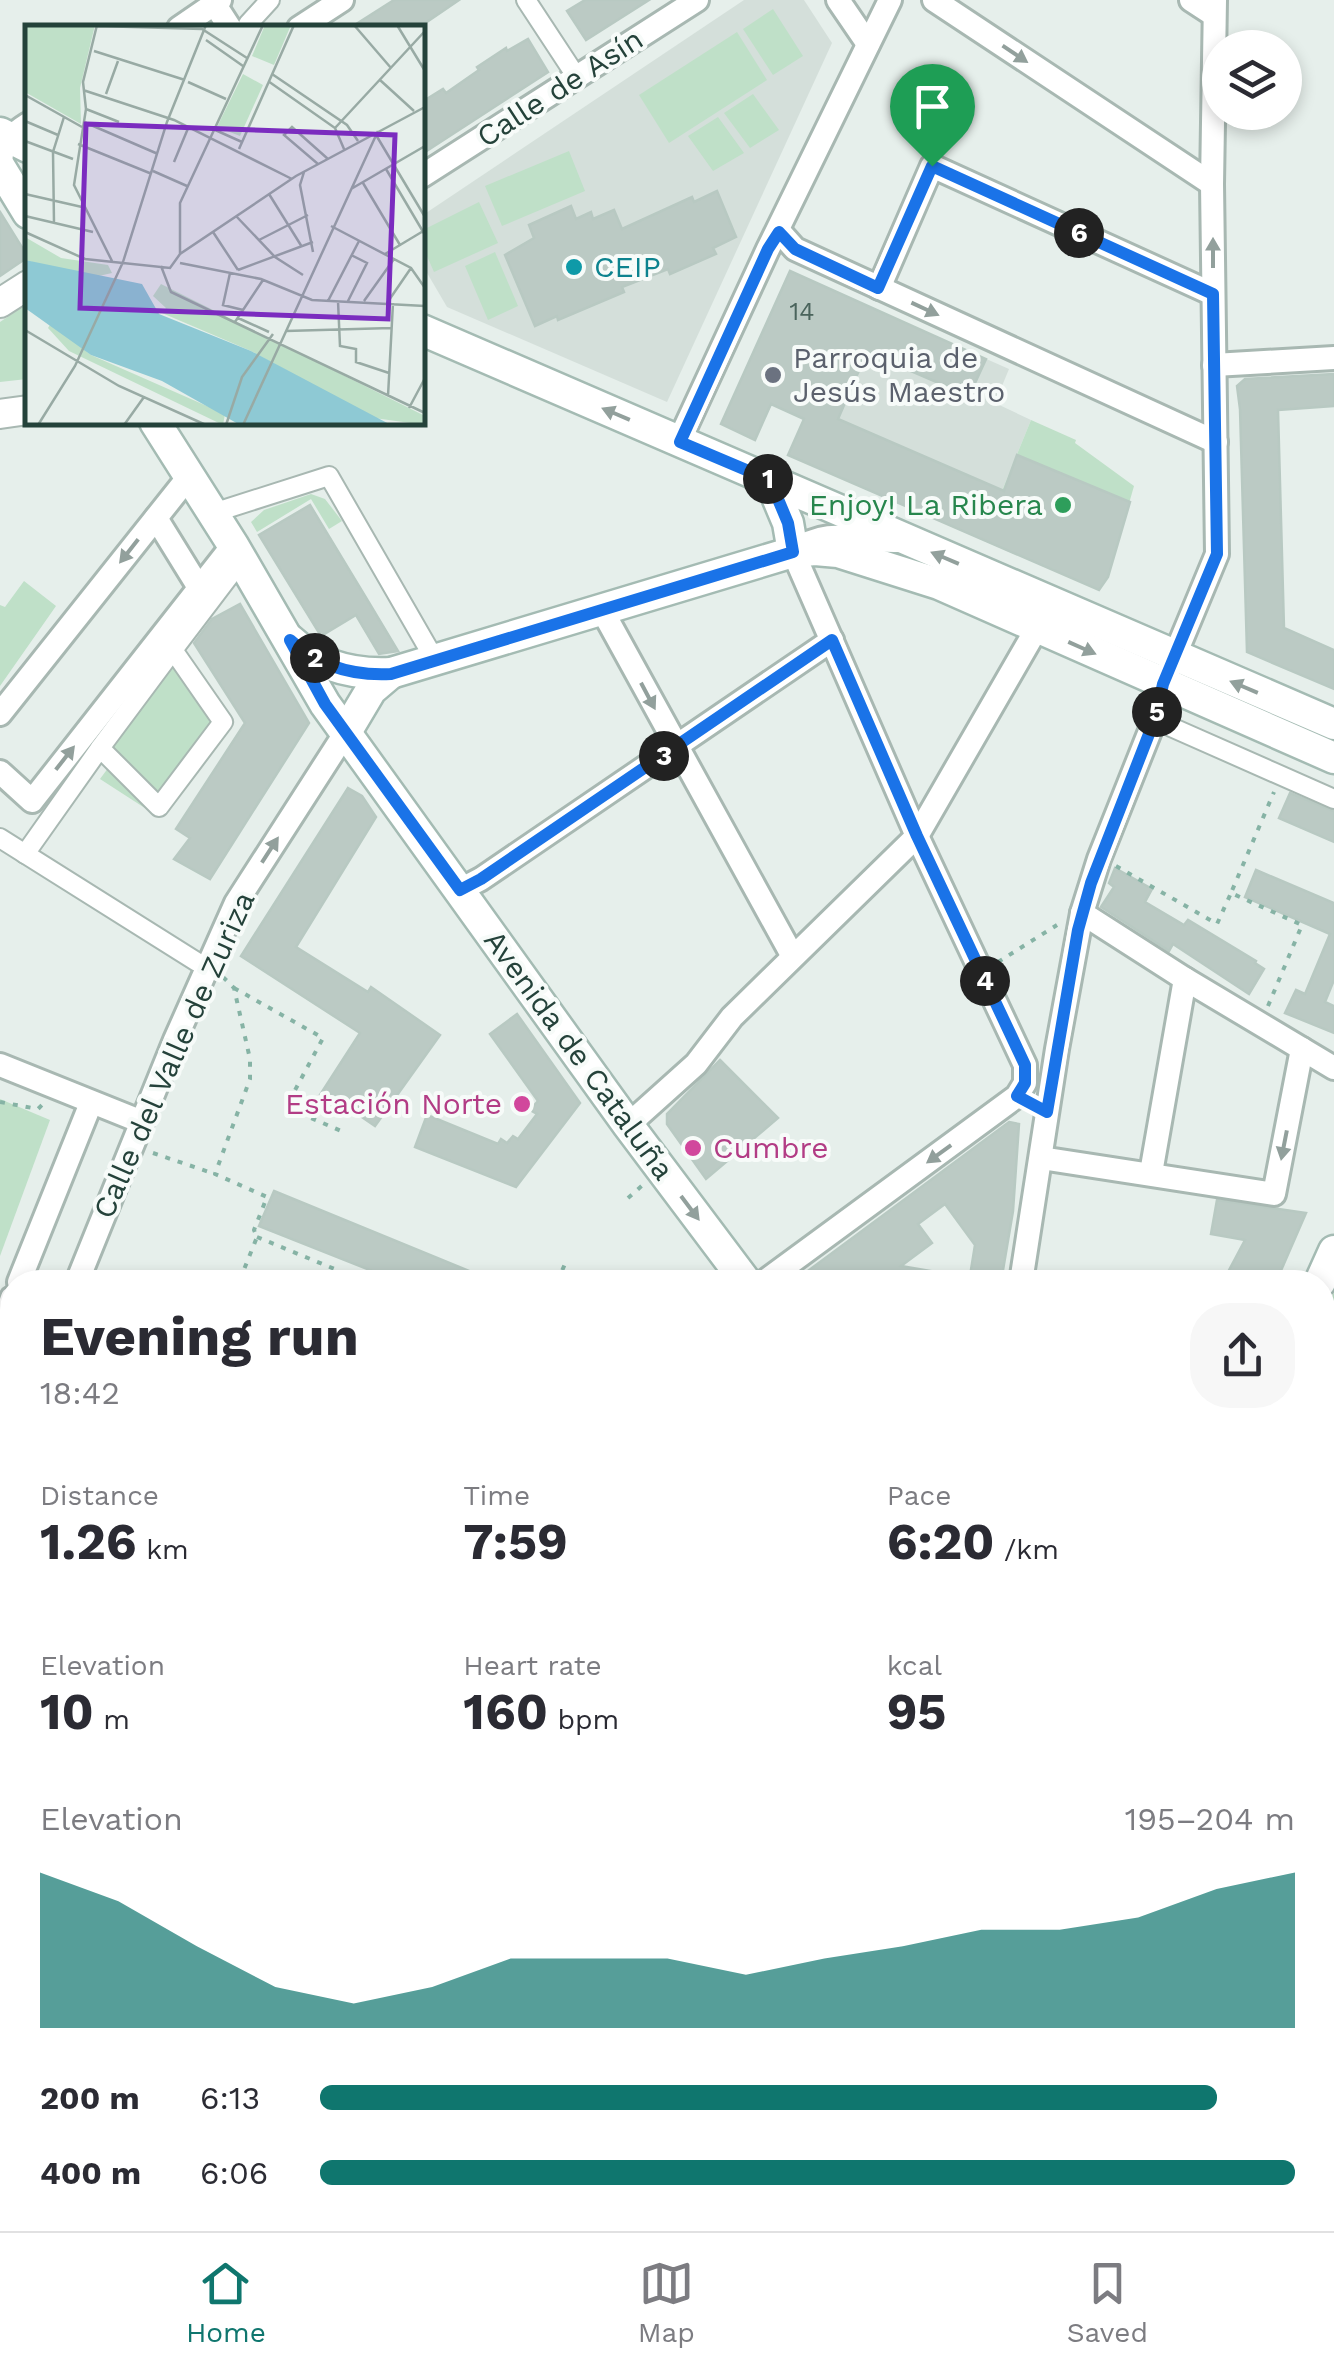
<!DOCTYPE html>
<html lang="en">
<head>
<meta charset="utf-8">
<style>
	:root { --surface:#fff; --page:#f7f7f7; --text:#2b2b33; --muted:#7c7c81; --line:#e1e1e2; --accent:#0f766e }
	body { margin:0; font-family:"Work Sans",sans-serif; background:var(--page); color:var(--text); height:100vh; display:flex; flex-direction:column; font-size:38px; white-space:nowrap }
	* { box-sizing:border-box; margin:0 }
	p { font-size:32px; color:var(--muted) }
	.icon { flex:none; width:55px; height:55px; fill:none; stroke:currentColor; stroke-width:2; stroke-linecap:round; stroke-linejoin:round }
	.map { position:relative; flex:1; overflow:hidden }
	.side { position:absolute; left:0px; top:1270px; width:1335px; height:962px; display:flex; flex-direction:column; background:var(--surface); border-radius:40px 40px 0 0; box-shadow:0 5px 15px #0003 }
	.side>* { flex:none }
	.tools { position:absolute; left:1202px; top:30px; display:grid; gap:20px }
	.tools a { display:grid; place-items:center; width:100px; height:100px; border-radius:50%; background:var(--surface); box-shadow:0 5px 15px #0003; font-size:50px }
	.pin { position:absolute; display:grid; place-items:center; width:85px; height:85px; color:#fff; margin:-102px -42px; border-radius:50% 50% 50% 0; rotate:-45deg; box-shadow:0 0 10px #0007 }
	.pin .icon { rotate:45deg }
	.km { position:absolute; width:50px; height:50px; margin:-25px; border-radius:50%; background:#222; color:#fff; font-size:28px; line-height:50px; text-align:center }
	.round { display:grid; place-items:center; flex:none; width:105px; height:105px; border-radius:40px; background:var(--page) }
	.overview { display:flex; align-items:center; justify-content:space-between; height:170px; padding:0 40px }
	h1 { font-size:55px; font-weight:700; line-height:75px }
	.stats { display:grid; grid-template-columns:repeat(3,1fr); gap:15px; height:170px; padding:10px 40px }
	.stats div { display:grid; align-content:center }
	.stats b { font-size:50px; font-weight:700 }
	.stats small { font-size:28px; font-weight:400 }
	.stats p { font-size:28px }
	.chart { height:280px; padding:20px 40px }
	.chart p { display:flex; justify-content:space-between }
	.chart svg { width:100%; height:180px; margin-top:10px; fill:var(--accent); opacity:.7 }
	ul { padding:0 40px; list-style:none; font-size:32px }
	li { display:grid; grid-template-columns:160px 120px 1fr; align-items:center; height:75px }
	li i { height:25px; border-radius:12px; background:var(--accent) }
	.menu { display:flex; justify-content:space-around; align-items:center; height:140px; border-top:2px solid var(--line); background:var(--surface); font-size:28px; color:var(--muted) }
	.menu a { display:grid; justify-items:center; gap:5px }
	.menu .selected { color:var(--accent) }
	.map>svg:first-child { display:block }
	.built { fill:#d4dfda }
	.green { fill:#bfe0c8 }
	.water { fill:#8ec9d4 }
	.building { fill:#bbcac4; stroke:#b8c9c2; stroke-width:2.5 }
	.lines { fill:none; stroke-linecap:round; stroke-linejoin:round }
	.pedestrian-casing { stroke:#a8b8b2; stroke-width:22 }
	.minor-casing { stroke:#a8b8b2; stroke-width:28 }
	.tertiary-casing { stroke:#a8b8b2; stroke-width:32 }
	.secondary-casing { stroke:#a4bbb3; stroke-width:35 }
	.path { stroke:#86b3a5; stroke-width:4; stroke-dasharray:5 8; stroke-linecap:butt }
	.pedestrian { stroke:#fff; stroke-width:18 }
	.minor { stroke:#fff; stroke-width:22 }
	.tertiary { stroke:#fff; stroke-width:28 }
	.secondary { stroke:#fff; stroke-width:30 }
	.oneway { fill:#92a09c }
	.route-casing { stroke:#fff; stroke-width:20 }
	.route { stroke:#1a73e8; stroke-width:12 }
	.culture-dot { fill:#0f9aa8; stroke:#f7fbf9; stroke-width:4 }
	.worship-dot { fill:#6b7280; stroke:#f7fbf9; stroke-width:4 }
	.leisure-dot { fill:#2e9e5b; stroke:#f7fbf9; stroke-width:4 }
	.hotel-dot { fill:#d1479c; stroke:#f7fbf9; stroke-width:4 }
	.labels { text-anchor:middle; stroke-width:8; stroke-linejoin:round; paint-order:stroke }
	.number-label { font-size:25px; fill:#4a645c }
	.street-label { font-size:30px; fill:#24423a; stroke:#f7fbf9 }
	.culture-label { font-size:30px; fill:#0d838f; stroke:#f7fbf9; text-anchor:start }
	.worship-label { font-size:30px; fill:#5b616d; stroke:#f7fbf9; text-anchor:start }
	.leisure-label { font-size:30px; fill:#27864d; stroke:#f7fbf9; text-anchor:end }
	.hotel-label { font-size:30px; fill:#b23c85; stroke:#f7fbf9; text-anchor:end }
	.inset-road { fill:none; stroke:#98aaa4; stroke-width:2.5 }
	.view { fill:#7b2cbf; fill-opacity:0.15; stroke:#7b2cbf; stroke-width:5 }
	.inset-edge { fill:none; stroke:#24423a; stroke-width:5 }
</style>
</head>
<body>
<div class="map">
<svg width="1334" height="2231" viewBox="0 0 1334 2231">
	<rect width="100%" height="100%" fill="#e6efeb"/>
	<g class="built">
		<path d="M744,0H804L832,43L667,402L447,307L423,266V215Z"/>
		<path d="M855,301L1009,369L995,403L1031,420L982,540L788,455Z"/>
	</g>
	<g class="green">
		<path d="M773,9L803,56L773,75L743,29Z"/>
		<path d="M737,32L767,80L669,143L639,95Z"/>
		<path d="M753,94L779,130L750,148L724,113Z"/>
		<path d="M718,117L744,153L713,171L688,136Z"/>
		<path d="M569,151L585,191L502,226L485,186Z"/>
		<path d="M479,202L498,243L434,272L423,247V230Z"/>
		<path d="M495,252L518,306L488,320L465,266Z"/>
		<path d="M27,304V379L0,382V322Z"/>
		<path d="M1031,420L1076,440L1075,443L1134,486L1108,577L1099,590L982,540Z"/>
		<path d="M311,494L325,499L342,521L329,529L311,499L257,532L251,522L264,510Z"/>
		<path d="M24,581L56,606L0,686V605L5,607Z"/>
		<path d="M174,664L219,724L151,812L100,779L114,760L103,747Z"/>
		<path d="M0,1099L50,1120L0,1256Z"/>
		<path d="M1334,1292V1623L1322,1613V1320Z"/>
		<path d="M1005,2220H1101L1099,2231H1003Z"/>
	</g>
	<path class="water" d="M1322,1663H1334V2231H1099L1101,2220H1322Z"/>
	<g class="building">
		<path d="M394,0H459L418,28H350Z"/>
		<path d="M585,0H649L586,40L567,11Z"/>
		<path d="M528,39L548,72L422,154V102L443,89L446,93L479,70L477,67L506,48L507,51Z"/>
		<path d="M717,191L736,237L713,248L716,254L670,274L668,269L622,287L624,292L558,320L557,316L535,326L505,255L534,238L529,225L571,206L576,219L591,212L593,219L614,210L622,229L692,197L694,202Z"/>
		<path d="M0,212L28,257L0,276Z"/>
		<path d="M790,271L986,359L969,396L867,352L838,419L1004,491L1017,455L1130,502L1108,577L1099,590L788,455L804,419L771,404L755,440L721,424Z"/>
		<path d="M1334,374V406L1278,410L1284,628L1334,650V689L1247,652L1240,409L1237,386L1245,379Z"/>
		<path d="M310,505L371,606L398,651L379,654L356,615L321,636L259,535Z"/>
		<path d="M240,604L309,723L210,879L174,859L190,838L176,829L245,723L194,643L212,619Z"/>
		<path d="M348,788L362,796L376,817L296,947L368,992L371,987L440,1035L375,1126L353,1111L350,1115L320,1095L360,1033L241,956Z"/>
		<path d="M1290,793L1334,811V842L1279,818Z"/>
		<path d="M1115,868L1152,889L1145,902L1184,925L1188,920L1256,961L1255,963L1264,969L1249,994L1173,944L1169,951L1101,907L1114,887L1109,883Z"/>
		<path d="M1256,870L1334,903V980L1325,1002L1334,1006V1033L1285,1013L1296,990L1305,994L1330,934L1245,897Z"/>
		<path d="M517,1014L580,1103L516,1187L415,1147L427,1115L498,1144L501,1139L507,1143L513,1136L518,1139L537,1114L530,1110L538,1101L490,1034Z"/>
		<path d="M720,1060L778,1118L706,1179L667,1124V1114Z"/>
		<path d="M1009,1122L1019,1124L1013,1211L1001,1282H969L975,1245L945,1204L918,1224L932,1243L901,1266L948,1274V1282H874L868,1275L857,1282H793Z"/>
		<path d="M274,1191L496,1282H400L259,1226Z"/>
		<path d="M1217,1200L1306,1213L1276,1282H1228L1231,1275L1227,1274L1245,1240L1211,1234Z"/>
	</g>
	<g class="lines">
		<g class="pedestrian-casing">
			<g id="pedestrian">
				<path d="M526,0L576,76"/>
				<path d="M248,24L270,0"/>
				<path d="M213,513L329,476L435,660"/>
				<path d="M1171,727L1334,799"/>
				<path d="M100,748L173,650"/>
				<path d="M0,838L197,962"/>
				<path d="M25,854L100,748L159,807L223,722L173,650L230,575"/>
				<path d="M293,2231L297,2220"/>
				<path d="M401,2231L417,2220"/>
			</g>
		</g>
		<g class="minor-casing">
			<g id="minor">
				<path d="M212,0L230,28"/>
				<path d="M838,0L868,44"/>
				<path d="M934,0L1212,184"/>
				<path d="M1191,0L1214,15"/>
				<path d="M179,28L220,0"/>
				<path d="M299,28L342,0"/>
				<path d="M1,169C0,144 9,136 28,124"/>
				<path d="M422,176L697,0"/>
				<path d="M779,231L795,249L1216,442"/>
				<path d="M879,288L932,166L1213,294"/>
				<path d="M1214,365L1334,358"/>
				<path d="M679,441L768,249L890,0"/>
				<path d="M156,518L198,586"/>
				<path d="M602,610L792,955"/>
				<path d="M0,714L190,475"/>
				<path d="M0,772L32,801L233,545"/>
				<path d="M460,890L481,879L832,640"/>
				<path d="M1082,913L1185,979L1334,1068"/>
				<path d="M0,1065L142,1122"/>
				<path d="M628,1125L696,1064L732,1017L917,836L1037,628"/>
				<path d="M1041,1158L1274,1194L1302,1049"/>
				<path d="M1151,1173L1185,979"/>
				<path d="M19,1282L91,1103"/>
				<path d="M77,1282L175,1040L236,903L346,732"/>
				<path d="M764,1282L1017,1096L1025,1083V1065L917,836L793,552C830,524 858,543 899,541"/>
				<path d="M1021,1282L1057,1049L1082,913L1099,859L1156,716L1163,684L1217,554L1212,184L1215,0"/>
				<path d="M6,1315L12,1298"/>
				<path d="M0,1469L12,1438"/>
				<path d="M0,1489L12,1494"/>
				<path d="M1322,2077L1334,2082"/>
				<path d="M0,2214L12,2182"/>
				<path d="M169,2231L173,2220"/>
				<path d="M620,2231L641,2220"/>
				<path d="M767,2231L769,2220"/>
			</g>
		</g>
		<g class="tertiary-casing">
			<g id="tertiary">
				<path d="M0,303L28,285"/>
				<path d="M0,414L28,410"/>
			</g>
		</g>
		<g class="secondary-casing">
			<g id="secondary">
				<path d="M0,133L28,147"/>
				<path d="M0,167L28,213"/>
				<path d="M422,330L1334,724"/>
				<path d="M155,422L233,545L325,704L628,1125L746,1282"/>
				<path d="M770,480L788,523L793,552"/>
				<path d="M290,640C318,666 353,675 391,673L793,552L815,550L838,552L939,584L1334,758"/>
				<path d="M346,732L371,690L391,673"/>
				<path d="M1320,1282L1334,1251"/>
				<path d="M0,1630L12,1635"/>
				<path d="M0,1656L12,1660"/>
				<path d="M972,2231L974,2220"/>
			</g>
		</g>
		<g class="path">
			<path d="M1116,866L1217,924L1231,893"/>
			<path d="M998,962L1057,925"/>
			<path d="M223,977L234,988L250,1059V1079L215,1174L267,1197L254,1230L257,1237L239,1282"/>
			<path d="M234,988L323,1038L286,1107L341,1131"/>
			<path d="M1268,1006L1302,925L1231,893L1274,792"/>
			<path d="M0,1102L38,1109L43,1104"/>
			<path d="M153,1153L215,1174"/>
			<path d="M628,1198L645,1183"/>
			<path d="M257,1237L366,1282"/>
			<path d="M557,1282L565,1264"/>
			<path d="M1322,1325L1332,1303"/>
			<path d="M1322,1377L1334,1367"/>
			<path d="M1322,1477L1334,1459"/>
			<path d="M1322,1588L1334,1557"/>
			<path d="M1322,1638L1334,1644"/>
			<path d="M999,2225L1013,2220"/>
			<path d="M1060,2231L1065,2220"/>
		</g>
		<use href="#pedestrian" class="pedestrian"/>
		<use href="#minor" class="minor"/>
		<use href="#tertiary" class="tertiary"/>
		<use href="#secondary" class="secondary"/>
	</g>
	<defs><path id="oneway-solid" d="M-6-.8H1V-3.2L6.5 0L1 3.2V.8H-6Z" transform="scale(2.5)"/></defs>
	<g class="oneway">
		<use href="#oneway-solid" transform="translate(1015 54) rotate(34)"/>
		<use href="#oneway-solid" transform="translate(1213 253) rotate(-90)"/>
		<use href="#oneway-solid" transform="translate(925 309) rotate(25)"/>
		<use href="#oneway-solid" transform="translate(616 414) rotate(-157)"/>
		<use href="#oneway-solid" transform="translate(129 551) rotate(128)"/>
		<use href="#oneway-solid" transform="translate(945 558) rotate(-157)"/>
		<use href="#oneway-solid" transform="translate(1082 648) rotate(24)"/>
		<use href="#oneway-solid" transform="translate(1244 687) rotate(-157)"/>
		<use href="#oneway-solid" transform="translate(648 696) rotate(62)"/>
		<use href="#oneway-solid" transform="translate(65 758) rotate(-52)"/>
		<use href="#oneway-solid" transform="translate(270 850) rotate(-57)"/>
		<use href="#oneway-solid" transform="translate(1284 1145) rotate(101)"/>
		<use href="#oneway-solid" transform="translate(939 1154) rotate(144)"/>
		<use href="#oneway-solid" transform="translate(690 1208) rotate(53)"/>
	</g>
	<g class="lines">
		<g class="route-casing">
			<path id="route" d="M932,166L1213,294L1217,554L1163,684L1156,716L1091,883L1078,930L1047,1112L1017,1096L1025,1083V1065L917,836L832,640L481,879L460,890L325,704L290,640C318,666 353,676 391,674L793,552L788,523L770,480L680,442L768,249L779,232L795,249L878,288Z"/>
		</g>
		<use href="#route" class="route"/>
	</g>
	<circle class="culture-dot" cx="574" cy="267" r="10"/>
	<circle class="worship-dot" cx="773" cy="375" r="10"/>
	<circle class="leisure-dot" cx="1063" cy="505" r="10"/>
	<g class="hotel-dot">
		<circle cx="522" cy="1104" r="10"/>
		<circle cx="693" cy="1148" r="10"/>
	</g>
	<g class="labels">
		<g class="number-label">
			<text x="802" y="320">14</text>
		</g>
		<g class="street-label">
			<text transform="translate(560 88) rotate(-33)" y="10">Calle de Asín</text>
			<text transform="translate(174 1055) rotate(-66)" y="10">Calle del Valle de Zuriza</text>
			<text transform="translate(579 1055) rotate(54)" y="10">Avenida de Cataluña</text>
		</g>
		<g class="culture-label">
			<text x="594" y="277">CEIP</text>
		</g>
		<g class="worship-label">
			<text x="793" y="368">Parroquia de<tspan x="793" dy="34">Jesús Maestro</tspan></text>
		</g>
		<g class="leisure-label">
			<text x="1043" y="515">Enjoy! La Ribera</text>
		</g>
		<g class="hotel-label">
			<text x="502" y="1114">Estación Norte</text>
			<text x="713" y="1158" text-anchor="start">Cumbre</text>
		</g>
	</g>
	<g transform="translate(25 25)">
		<rect width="400" height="400" fill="#e6efeb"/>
		<path d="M0,0H70L55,63L56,99L0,67ZM240,0H266L249,40L227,31ZM218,49L238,60L215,111L192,102ZM0,212L36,233L83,240L87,248L65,253L0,235ZM136,259L400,391V400L349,393L226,326L137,288L141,283L128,271ZM26,298L66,330L200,389L198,400L44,326L23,303Z" fill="#bfe0c8"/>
		<path d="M0,235L117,259L134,289L226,326L366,400H215L137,356L66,330L0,283Z" fill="#8ec9d4"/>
		<path class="inset-road" d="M72,0L58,57L61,84L49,160L87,236M329,0L366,43M372,0L400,46M72,1L177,4L222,33M181,15L218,41M69,26L160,55M247,49L322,100L333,116M355,55L389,86M243,56L310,103L319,124M163,57L201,74M58,65L149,95L267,154M81,69L93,36M0,70L57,102M61,84L94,97M0,96L33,110M59,97L133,129M310,103L400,6M188,104L217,117M351,110L400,192M0,116L48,134M53,119L127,149M214,124L269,0M149,137L164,101M293,139L259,110L267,102L303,134M361,144L400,210M128,146L162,161M279,147L275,160L288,227M338,158L375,220M326,164L400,121M0,169L57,182M244,169L277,222M0,191L68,207M211,191L250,232L278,250M29,198L28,127L39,92M306,201L386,243L400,263M0,207L60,234L145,243L155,229L271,151L400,82M188,207L213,245M234,215L283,190M155,229V178L238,0M360,229L400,205M98,237L142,97L181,0M155,238L236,254L287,275L400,281M136,241L146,267L400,388M213,245L288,217M205,248L198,280L218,285M303,276L334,216M313,276L315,321L331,324V337L364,348M323,276L342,238L326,230M339,276L369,234M362,278L386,243M213,293L244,307M210,297L238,255M0,305L94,361L181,400M261,306L366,303M363,371L368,278M384,383L400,353M13,400L50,341L98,237M99,400L119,372M201,400L217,352L248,309M218,400L353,106"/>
		<path class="view" d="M61,99L370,110L363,294L55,283Z"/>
		<rect width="400" height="400" class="inset-edge"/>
	</g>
</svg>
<div class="tools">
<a><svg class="icon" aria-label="layers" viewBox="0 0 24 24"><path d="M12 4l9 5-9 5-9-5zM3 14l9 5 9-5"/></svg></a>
</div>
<div class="pin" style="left:932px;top:166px;background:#1e9e55"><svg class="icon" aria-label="arrive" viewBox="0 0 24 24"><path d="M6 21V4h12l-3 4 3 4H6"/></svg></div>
<b class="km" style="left:768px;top:479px">1</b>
<b class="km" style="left:315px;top:658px">2</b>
<b class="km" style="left:664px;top:756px">3</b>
<b class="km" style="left:985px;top:981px">4</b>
<b class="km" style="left:1157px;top:712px">5</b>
<b class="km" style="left:1079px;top:233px">6</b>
<section class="side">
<div class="overview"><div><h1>Evening run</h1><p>18:42</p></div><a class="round"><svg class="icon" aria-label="share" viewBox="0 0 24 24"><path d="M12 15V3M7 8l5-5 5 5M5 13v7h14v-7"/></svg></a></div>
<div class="stats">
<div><p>Distance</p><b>1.26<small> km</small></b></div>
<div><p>Time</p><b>7:59</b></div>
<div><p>Pace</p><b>6:20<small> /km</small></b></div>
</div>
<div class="stats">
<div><p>Elevation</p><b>10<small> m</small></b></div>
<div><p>Heart rate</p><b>160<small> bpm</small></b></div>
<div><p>kcal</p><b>95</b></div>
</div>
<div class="chart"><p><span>Elevation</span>195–204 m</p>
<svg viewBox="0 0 160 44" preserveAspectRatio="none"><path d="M0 44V6L10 13L20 24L30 34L40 38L50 34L60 27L70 27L80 27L90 31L100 27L110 24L120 20L130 20L140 17L150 10L160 6V44z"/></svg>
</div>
<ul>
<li><b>200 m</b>6:13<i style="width:92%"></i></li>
<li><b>400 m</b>6:06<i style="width:100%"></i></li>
</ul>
</section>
</div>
<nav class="menu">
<a class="selected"><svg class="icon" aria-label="home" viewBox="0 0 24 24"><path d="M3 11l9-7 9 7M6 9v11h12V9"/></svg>Home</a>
<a><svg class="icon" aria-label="map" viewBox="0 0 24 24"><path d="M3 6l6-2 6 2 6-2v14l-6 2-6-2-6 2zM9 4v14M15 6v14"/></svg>Map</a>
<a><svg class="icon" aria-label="saved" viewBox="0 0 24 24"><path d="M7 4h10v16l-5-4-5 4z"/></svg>Saved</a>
</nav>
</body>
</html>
